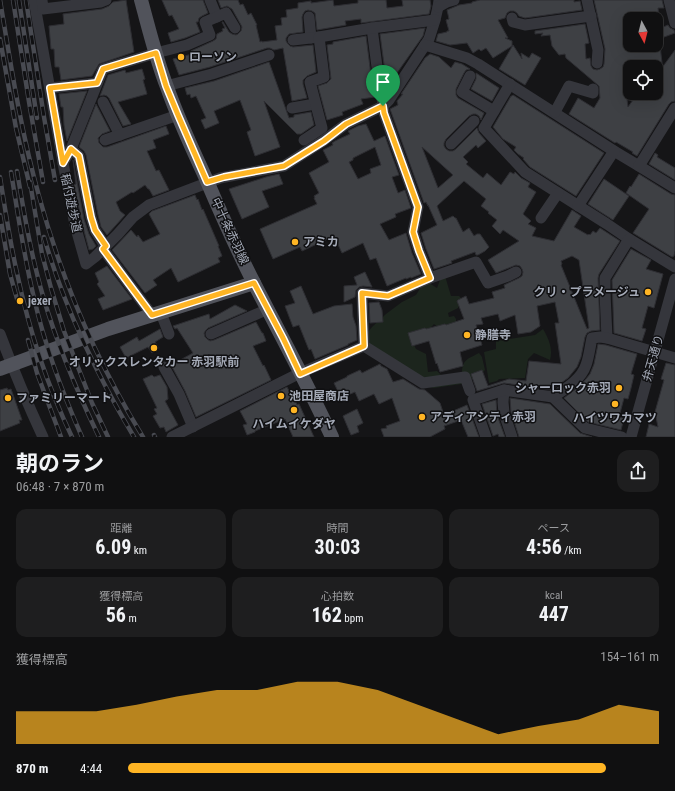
<!DOCTYPE html>
<html lang="ja">
<head>
<meta charset="utf-8">
<style>
	:root { --surface:#101011; --page:#1e1e1f; --text:#f1f3f6; --muted:#9c9d9f; --line:#303031; --accent:#ffb524 }
	body { margin:0; font-family:"Roboto Condensed","Noto Sans JP",sans-serif; background:var(--page); color:var(--text); height:100vh; display:flex; flex-direction:column; font-size:15px; white-space:nowrap }
	* { box-sizing:border-box; margin:0 }
	p { font-size:13px; color:var(--muted) }
	.icon { flex:none; width:22px; height:22px; fill:none; stroke:currentColor; stroke-width:2; stroke-linecap:round; stroke-linejoin:round }
	.map { position:relative; height:437px; overflow:hidden }
	.sheet { display:flex; flex-direction:column; background:var(--surface); flex:1 }
	.sheet>* { flex:none }
	.needle { width:26px; rotate:173deg }
	.buttons { position:absolute; left:623px; top:12px; display:grid; gap:8px }
	.buttons a { display:grid; place-items:center; width:40px; height:40px; border-radius:8px; background:var(--surface); box-shadow:0 4px 16px #0002,0 0 0 1px var(--line); font-size:20px }
	.pin { position:absolute; display:grid; place-items:center; width:34px; height:34px; color:#fff; margin:-41px -17px; border-radius:50% 50% 50% 0; rotate:-45deg; box-shadow:0 0 4px #0007 }
	.pin .icon { rotate:45deg }
	.round { display:grid; place-items:center; flex:none; width:42px; height:42px; border-radius:12px; background:var(--page) }
	.overview { display:flex; align-items:center; justify-content:space-between; height:68px; padding:0 16px }
	h1 { font-size:22px; font-weight:700; line-height:30px }
	.figures { display:grid; grid-template-columns:repeat(3,1fr); gap:6px; height:68px; padding:4px 16px }
	.figures div { display:grid; align-content:center; border-radius:10px; background:var(--page); text-align:center }
	.figures b { font-size:20px; font-weight:700 }
	.figures small { font-size:11px; font-weight:400 }
	.figures p { font-size:11px }
	.chart { height:112px; padding:8px 16px }
	.chart p { display:flex; justify-content:space-between }
	.chart svg { width:100%; height:72px; margin-top:4px; fill:var(--accent); opacity:.7 }
	ul { padding:0 16px; list-style:none; font-size:13px }
	li { display:grid; grid-template-columns:64px 48px 1fr; align-items:center; height:30px }
	li i { height:10px; border-radius:5px; background:var(--accent) }
	.map>svg:first-child { display:block }
	.green { fill:#1c251d }
	.building { fill:#3e4044; stroke:#2e2e33; fill-rule:evenodd }
	.lines { fill:none; stroke-linecap:round; stroke-linejoin:round }
	.minor { stroke:#35363c; stroke-width:11 }
	.major { stroke:#51535b; stroke-width:14 }
	.rail-casing { stroke:#484a51; stroke-width:4.5 }
	.rail { stroke:#101012; stroke-width:3; stroke-dasharray:9; stroke-linecap:butt }
	.route-casing { stroke:#fff; stroke-width:8 }
	.route { stroke:#ffb524; stroke-width:5 }
	.poi-dot { fill:#ffb524; stroke:#101012; stroke-width:1.5 }
	.labels { text-anchor:middle; stroke-width:3; stroke-linejoin:round; paint-order:stroke }
	.poi-label { font-size:12px; font-weight:bold; fill:#a5abb8; stroke:#101012; text-anchor:start }
	.street-label { font-size:12px; fill:#a5abb8; stroke:#101012 }
</style>
</head>
<body>
<div class="map">
<svg width="675" height="437" viewBox="0 0 675 437">
	<rect width="100%" height="100%" fill="#151517"/>
	<g class="green">
		<path d="M445,276L451,296H459L462,299L458,308L448,313L449,317L454,316L456,319V328L442,331L434,324L425,334L411,339L416,349L426,354L428,372L437,371L443,377L462,374C462,359 468,359 479,353L482,357L485,370L480,376L461,384L434,388L418,385L371,353L368,332L372,327L386,314L402,302L416,295L421,287L429,283L437,288L440,280Z"/>
		<path d="M543,329C549,339 553,349 550,360L534,353L528,359L525,378L499,379L497,381L489,383L484,352L496,349V341L535,335Z"/>
	</g>
	<g class="building">
		<path d="M126,0L134,52L99,64L92,76L61,80L59,67H55L54,49H51L49,26L64,24L63,14L102,9L109,6L113,2Z"/>
		<path d="M162,0H203L208,13L202,16L199,18L198,22H196L200,32L185,38L171,42L168,33L179,29L172,15L169,16Z"/>
		<path d="M218,0H238L240,5L243,4L248,15L251,13L257,25H256L260,42L262,41V42L277,40L275,26L282,25L281,18L287,17L286,10L298,8V3L311,1V3L333,0L334,6L358,3V0H386L387,8L403,6L402,0H430L431,6L429,14L361,23V19L345,21L346,25L317,30L315,13L312,11L308,10L305,11L303,14L302,17L303,32L289,34L286,38V41L288,44L290,46L293,47L313,45L316,72L307,76L303,80V84L307,98L292,101L283,48L274,50L270,48H267L210,67L179,75L173,59L192,54L191,51L213,41L216,39L217,34L223,31L222,29L225,28L222,22H223L229,32L232,34L236,35L238,34L241,31L242,27L241,25L232,9L227,6L221,8Z"/>
		<path d="M480,0H574V2L580,1L582,10L525,18L519,16L517,13L514,11H510L507,13L505,18L498,20L508,38H505L512,41V46L493,58L486,48L481,51L479,49L473,53L467,43L450,45L436,41L438,34L447,32V31H449L446,20L449,19L447,10L459,5L472,3V2Z"/>
		<path d="M594,0H662L664,8H658L659,19H630V29L629,30L630,45H660L662,63L623,68L628,107L638,93H656V76L675,50V101L671,102L669,104L637,156L632,153L633,152L616,142L615,143L569,114L578,98L594,108L600,98L599,86L566,58L565,54L559,55L552,46L550,35L541,36L543,33L535,34V31L585,24L589,43L585,44L586,59L590,58L591,66L593,69L597,70L600,69L603,67L604,64L605,49Z"/>
		<path d="M668,25L670,28L674,30L675,33L656,40V30Z"/>
		<path d="M425,28L423,36L387,87L380,34Z"/>
		<path d="M366,36L373,91L376,96L375,97L361,99L363,104L342,112L343,115L327,120L318,86L327,83L331,79L327,45L333,44V42Z"/>
		<path d="M513,45L522,59L521,53L529,58L532,53L541,58L525,85L499,69Z"/>
		<path d="M430,54L439,57L451,68L455,62L462,64L470,69L466,70L464,73L456,89V95L458,98L484,113L481,120L479,116L476,114H473L469,116L446,139L444,143V146L446,149L449,151H453L456,149L477,128L479,133L486,141L478,148L476,145L463,157L468,162L466,164L483,178L487,173L501,185L510,172L514,174L515,172L521,178L530,183L528,187L536,192L523,214L531,221L528,224L536,228L532,236L554,241L572,210L581,216L574,227L588,235L589,234L590,235L593,231L596,233L600,228L620,241L599,274L598,278L600,330L591,331L587,333L585,337L581,357L577,367L568,378L551,390L504,383L477,391L471,374L482,370L488,386L509,379L526,381L529,361L561,364L555,323H559L555,302L537,306L540,326L531,332L518,334L515,315L500,321L498,314L481,318L483,324L476,325L482,345L460,352L463,366L440,372L437,363L436,364L429,341L412,346L408,333L425,328L426,329L445,324L446,325L464,319L457,301L458,300L466,296L469,304L494,298L492,292L505,288L504,285L519,278L522,276L523,272L522,269L520,266L516,265L496,273L488,260L519,241L503,230L500,234L492,226L497,220L488,213L489,212L481,206L486,199L464,181L437,206L443,221L453,216L455,218H456L463,232L469,228L474,236L477,234H480L489,247L485,251L478,255H476L475,252L451,261L452,263L434,269L426,249L421,233L437,225L428,205V206L426,202L424,203L390,109L398,105L397,101L403,94H401L425,58ZM422,147L453,175L438,188ZM572,256L579,260L589,328L587,329L561,265L562,264L561,261Z"/>
		<path d="M269,62L289,118L294,117V115L311,112L314,125L301,134H297L264,101L280,147L255,156L247,132L251,130L240,100L214,111L219,123L205,129L201,120L206,118L196,96L191,98L190,94L187,95L185,88L214,81Z"/>
		<path d="M142,69L145,79L143,80L147,94L118,102L131,124L123,126L109,98L107,96L104,95L100,96L108,75L125,70L126,73Z"/>
		<path d="M476,73L499,88L492,101L471,89L476,79Z"/>
		<path d="M87,91L67,141L64,125L63,107H61L59,94Z"/>
		<path d="M513,95L604,153L576,196L530,167L523,159L524,158L518,154L514,150L516,147L503,139L493,127L511,96H512Z"/>
		<path d="M96,104L110,131L102,134L98,138L99,143L103,147H107L166,126L169,134L153,140L156,148L147,151L156,171L159,170L169,190L153,196L149,189H148L145,185L133,193L132,192L116,202L120,211L125,215L107,235L101,227L98,215L86,155L84,151L79,147Z"/>
		<path d="M366,124L374,141L385,136L399,175L392,177L398,193L405,190L411,208L395,214L396,217L380,224L389,240L406,233L412,253L421,274L411,278V277L406,279V278L387,286L376,258L370,260L363,243L342,253L334,236L302,251L300,247L273,259L260,229L317,204L314,198H315L314,196L319,193L309,173L329,162L323,150L333,145L332,143L335,141L350,134L348,131L358,126ZM375,147L381,165L370,169L371,173L358,179L349,162L353,160V158Z"/>
		<path d="M655,153L658,155L657,157L675,168V180L649,164Z"/>
		<path d="M73,160L84,219L89,234L96,246L93,249L89,250L82,223L74,185L76,184Z"/>
		<path d="M279,174L283,184L262,191L269,207L242,219L229,189L266,177Z"/>
		<path d="M639,174L671,194L675,195V251L674,256L672,257L633,233L649,209L626,193L630,186L631,187Z"/>
		<path d="M604,179L629,196L613,220L588,204Z"/>
		<path d="M195,195L197,200L198,199L202,210L203,209L219,246H218L222,256L218,258L220,262L178,282L171,268L153,280L157,285L145,293L112,250L131,230L137,237L138,235L143,242L160,234L149,214L152,211Z"/>
		<path d="M631,249L651,260L646,269L663,274L654,308L648,306L642,328L646,329L642,341L614,333L612,280Z"/>
		<path d="M107,266L132,299L103,310L98,299L105,296L97,284L99,282L95,273Z"/>
		<path d="M365,272L372,287L363,286L359,287L356,290L355,297L344,302V286L357,285L354,277Z"/>
		<path d="M301,286L313,314L334,306L352,304L353,317L356,326L357,340L348,344V345L315,359L311,349L309,350L299,325L293,327L285,306L295,303L290,291Z"/>
		<path d="M379,302L382,310L383,322L370,323L369,303Z"/>
		<path d="M235,305L247,311L208,328L206,330L204,333L205,337L207,339L210,341L214,340L256,322L262,333H263L266,341L253,346L263,366L264,365L271,380L196,417L185,391L171,365L193,353L177,328L175,329L173,326L209,314L210,319Z"/>
		<path d="M160,329L163,337L155,342L159,348L152,353L148,347L126,358L120,347L137,337L139,341Z"/>
		<path d="M598,344L606,345L637,354L631,374L634,375L631,388L628,399L624,398L619,417L624,418L621,430L588,422L564,398L581,385L590,374L594,364Z"/>
		<path d="M666,363L675,365V437H646L649,424L658,427L655,412L664,380L661,379Z"/>
		<path d="M380,364L381,366L387,369L393,382L403,379L419,389L425,390L440,403L444,415L467,405L479,437H468L461,420L444,426L445,429L430,437H384L381,429L387,428L386,426L400,421L392,398L379,404L374,394L359,401L355,392L341,398L334,383L347,377V376L360,370L362,373Z"/>
		<path d="M152,375L154,377L160,375L167,387L168,399L165,401L178,425L166,432L164,427L160,428L153,416L157,414L154,409L157,408L143,379Z"/>
		<path d="M287,387L293,399H295L297,405L299,404L314,437H293L285,419L255,431V432L247,435L243,425L247,424L240,411Z"/>
		<path d="M7,388L8,390L11,389L22,420H19L20,423L0,431V390Z"/>
		<path d="M510,398L550,404L580,433L592,437H519L511,412Z"/>
		<path d="M496,400L497,415L505,437H499L498,434L493,436L482,404Z"/>
		<path d="M357,409L363,423L357,426L359,432L351,435L343,416Z"/>
	</g>
	<g class="lines">
		<g class="minor">
			<path d="M34,0L63,163L75,225L86,264L95,257L118,234L133,217L149,205L220,178L284,166L323,141L346,124L383,106L389,100L429,39L435,20L438,7L439,0"/>
			<path d="M42,0L43,9L101,2L106,0"/>
			<path d="M210,0L217,17"/>
			<path d="M587,0L598,50L597,63"/>
			<path d="M669,0L675,23"/>
			<path d="M438,7L447,2L454,0"/>
			<path d="M309,17L311,38"/>
			<path d="M512,18L513,22L525,25L591,16"/>
			<path d="M372,28L380,90"/>
			<path d="M293,40L319,37"/>
			<path d="M425,45L467,58L478,64L614,151L639,166"/>
			<path d="M470,76L462,92L494,111"/>
			<path d="M510,84L484,128L525,172L607,224L629,239L675,267"/>
			<path d="M166,86L212,74L269,55"/>
			<path d="M50,88L97,83"/>
			<path d="M382,99L384,113L418,207L413,232L419,251L430,278"/>
			<path d="M103,102L120,135"/>
			<path d="M292,108L315,104"/>
			<path d="M675,108L639,166L675,188"/>
			<path d="M555,112L569,86L593,93V89"/>
			<path d="M105,140L178,115"/>
			<path d="M304,140L322,128L310,82L324,77L319,37L372,28L435,20"/>
			<path d="M451,144L474,121"/>
			<path d="M71,149L79,156L91,217L95,230L105,246"/>
			<path d="M63,163L71,149L103,69L156,53L187,45L210,35L205,22L226,13L235,28"/>
			<path d="M578,206L614,151"/>
			<path d="M541,218L558,193"/>
			<path d="M103,249L152,315"/>
			<path d="M161,313L169,334"/>
			<path d="M0,334C13,369 27,403 43,437"/>
			<path d="M211,334L268,309"/>
			<path d="M607,338L605,293V278L629,239"/>
			<path d="M364,346L362,293L388,296L430,278L476,262L488,283L508,276L516,272"/>
			<path d="M364,346L423,383L465,377L470,391"/>
			<path d="M164,367L179,394L193,427"/>
			<path d="M504,390L503,402L504,413L512,437"/>
			<path d="M553,397L585,428L622,437"/>
			<path d="M172,437L300,373L364,346"/>
			<path d="M486,437L473,400L504,390L553,397C565,389 581,380 586,365C589,357 590,347 592,338L600,337L607,338L675,358"/>
			<path d="M631,437L675,279"/>
		</g>
		<g class="major">
			<path d="M141,0C149,29 156,59 167,87C178,119 193,150 207,181C222,216 237,250 254,283C280,334 308,385 332,437"/>
			<path d="M0,369L108,329L254,283"/>
		</g>
		<g class="rail-casing">
			<g id="rail">
				<path d="M0,0C11,66 21,132 39,196C62,281 97,362 143,437"/>
				<path d="M13,0L29,102L43,182"/>
				<path d="M19,0L37,118"/>
				<path d="M26,0L44,117L55,180"/>
				<path d="M0,39L16,128L30,187"/>
				<path d="M17,171C24,213 31,255 43,296C57,345 77,391 99,437"/>
				<path d="M11,172C18,214 24,257 34,298C45,346 62,392 82,437"/>
				<path d="M0,177C5,209 10,242 17,273C29,330 47,385 72,437"/>
				<path d="M30,182L42,254L51,288L64,331L92,403L108,437"/>
				<path d="M0,215L10,274L17,299"/>
				<path d="M44,237C64,307 97,375 134,437"/>
				<path d="M28,340L37,373L61,437"/>
				<path d="M154,435L155,437"/>
			</g>
		</g>
		<use href="#rail" class="rail"/>
	</g>
	<g class="lines">
		<g class="route-casing">
			<path id="route" d="M156,53L166,86L178,115L207,182L224,177L284,166L324,141L346,124L383,106L384,113L418,207L413,232L419,251L430,278L388,296L362,293L364,346L300,374L283,338L254,283L152,315L103,249L106,246L95,230L91,217L79,156L71,149L63,163L50,88L97,83L103,69Z"/>
		</g>
		<use href="#route" class="route"/>
	</g>
	<g class="poi-dot">
		<circle cx="181" cy="57" r="4"/>
		<circle cx="295" cy="242" r="4"/>
		<circle cx="648" cy="292" r="4"/>
		<circle cx="20" cy="301" r="4"/>
		<circle cx="467" cy="335" r="4"/>
		<circle cx="154" cy="348" r="4"/>
		<circle cx="619" cy="388" r="4"/>
		<circle cx="281" cy="396" r="4"/>
		<circle cx="8" cy="398" r="4"/>
		<circle cx="615" cy="404" r="4"/>
		<circle cx="294" cy="410" r="4"/>
		<circle cx="422" cy="417" r="4"/>
	</g>
	<g class="labels">
		<g class="poi-label">
			<text x="189" y="61">ローソン</text>
			<text x="303" y="246">アミカ</text>
			<text x="640" y="296" text-anchor="end">クリ・プラメージュ</text>
			<text x="28" y="305">jexer</text>
			<text x="475" y="339">静膳寺</text>
			<text x="154" y="366" text-anchor="middle">オリックスレンタカー 赤羽駅前</text>
			<text x="611" y="392" text-anchor="end">シャーロック赤羽</text>
			<text x="289" y="400">池田屋商店</text>
			<text x="16" y="402">ファミリーマート</text>
			<text x="430" y="421">アディアシティ赤羽</text>
			<text x="615" y="422" text-anchor="middle">ハイツワカマツ</text>
			<text x="294" y="428" text-anchor="middle">ハイムイケダヤ</text>
		</g>
		<g class="street-label">
			<text transform="translate(71 203) rotate(78)" y="4">稲付遊歩道</text>
			<text transform="translate(230 231) rotate(65)" y="4">中十条赤羽線</text>
			<text transform="translate(653 358) rotate(-74)" y="4">弁天通り</text>
		</g>
	</g>
</svg>
<div class="buttons">
<a><svg class="needle" viewBox="-14 -14 28 28"><path d="M0-13l5 13h-10z" fill="#e53935"/><path d="M0 13l5-13h-10z" fill="#9c9d9f"/></svg></a>
<a><svg class="icon" aria-label="locate" viewBox="0 0 24 24"><circle cx="12" cy="12" r="6"/><path d="M12 2v4M12 18v4M2 12h4M18 12h4"/></svg></a>
</div>
<div class="pin" style="left:383px;top:106px;background:#1e9e55"><svg class="icon" aria-label="arrive" viewBox="0 0 24 24"><path d="M6 21V4h12l-3 4 3 4H6"/></svg></div>
</div>
<section class="sheet">
<div class="overview"><div><h1>朝のラン</h1><p>06:48 · 7 × 870 m</p></div><a class="round"><svg class="icon" aria-label="share" viewBox="0 0 24 24"><path d="M12 15V3M7 8l5-5 5 5M5 13v7h14v-7"/></svg></a></div>
<div class="figures">
<div><p>距離</p><b>6.09<small> km</small></b></div>
<div><p>時間</p><b>30:03</b></div>
<div><p>ペース</p><b>4:56<small> /km</small></b></div>
</div>
<div class="figures">
<div><p>獲得標高</p><b>56<small> m</small></b></div>
<div><p>心拍数</p><b>162<small> bpm</small></b></div>
<div><p>kcal</p><b>447</b></div>
</div>
<div class="chart"><p><span>獲得標高</span>154–161 m</p>
<svg viewBox="0 0 160 44" preserveAspectRatio="none"><path d="M0 44V24L10 24L20 24L30 20L40 15L50 11L60 11L70 6L80 6L90 11L100 20L110 29L120 38L130 33L140 29L150 20L160 24V44z"/></svg>
</div>
<ul>
<li><b>870 m</b>4:44<i style="width:90%"></i></li>
</ul>
</section>
</body>
</html>
